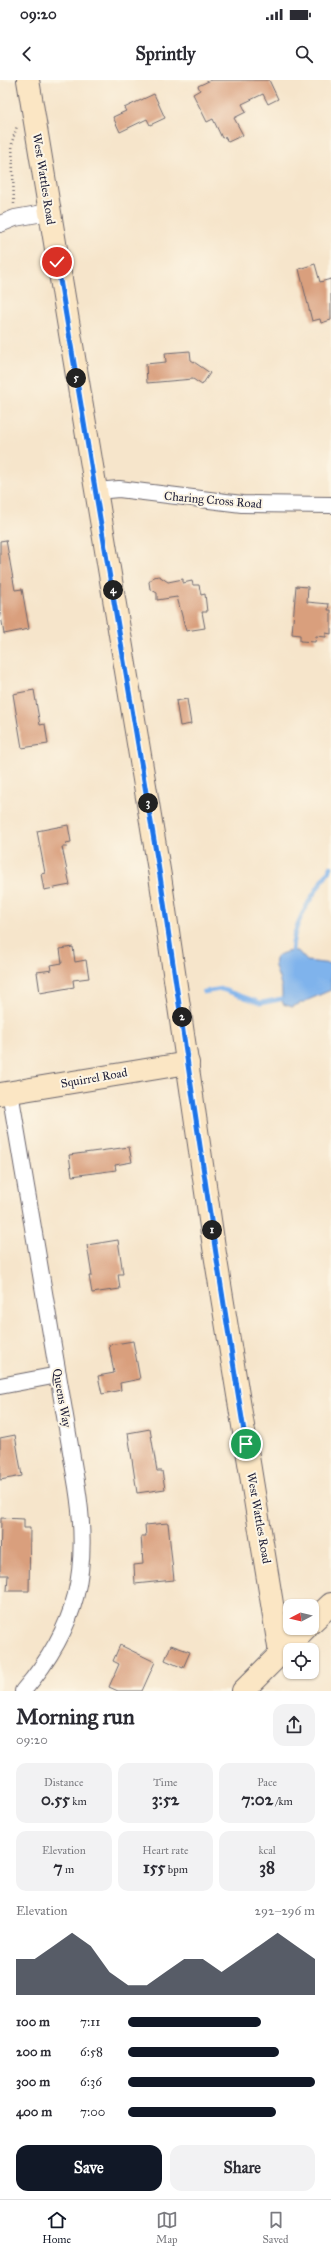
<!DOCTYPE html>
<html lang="en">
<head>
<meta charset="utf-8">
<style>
	:root { --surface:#fff; --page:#f2f2f3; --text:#2b2b33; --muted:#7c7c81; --line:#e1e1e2; --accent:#111827 }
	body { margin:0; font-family:"IM FELL Great Primer",serif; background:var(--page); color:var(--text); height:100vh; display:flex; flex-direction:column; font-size:15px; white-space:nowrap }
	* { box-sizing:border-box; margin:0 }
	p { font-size:13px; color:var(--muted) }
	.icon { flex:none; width:22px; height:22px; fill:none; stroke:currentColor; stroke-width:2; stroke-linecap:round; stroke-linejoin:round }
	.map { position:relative; height:1611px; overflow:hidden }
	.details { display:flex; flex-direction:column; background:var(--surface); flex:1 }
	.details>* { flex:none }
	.needle { width:26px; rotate:263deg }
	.tools { position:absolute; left:283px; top:1519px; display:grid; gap:8px }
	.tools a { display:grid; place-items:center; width:36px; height:36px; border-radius:8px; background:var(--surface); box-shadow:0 1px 3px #0004; font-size:20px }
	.pin { position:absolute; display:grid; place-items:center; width:34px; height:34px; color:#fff; margin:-17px; border:2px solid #fff; border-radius:50%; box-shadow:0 1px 4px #0007 }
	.km { position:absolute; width:20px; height:20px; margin:-10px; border-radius:50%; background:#222; color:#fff; font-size:11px; line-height:20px; text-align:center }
	.round { display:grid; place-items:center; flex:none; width:42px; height:42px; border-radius:12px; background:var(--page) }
	.head { display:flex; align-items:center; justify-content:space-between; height:68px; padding:0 16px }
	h1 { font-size:22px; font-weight:700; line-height:30px }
	.stats { display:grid; grid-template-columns:repeat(3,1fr); gap:6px; height:68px; padding:4px 16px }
	.stats div { display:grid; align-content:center; border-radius:10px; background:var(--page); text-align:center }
	.stats b { font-size:17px; font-weight:700 }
	.stats small { font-size:11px; font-weight:400 }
	.stats p { font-size:11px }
	.chart { height:112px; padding:8px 16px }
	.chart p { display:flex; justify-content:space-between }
	.chart svg { width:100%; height:72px; margin-top:4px; fill:var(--accent); opacity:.7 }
	.cta { display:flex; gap:8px; margin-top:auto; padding:8px 16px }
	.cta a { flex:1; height:46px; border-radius:12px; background:var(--accent); color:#fff; font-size:16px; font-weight:700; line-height:46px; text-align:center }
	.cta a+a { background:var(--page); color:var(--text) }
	ul { padding:0 16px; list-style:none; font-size:13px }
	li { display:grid; grid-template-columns:64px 48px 1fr; align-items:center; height:30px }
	li i { height:10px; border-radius:5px; background:var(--accent) }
	.status { display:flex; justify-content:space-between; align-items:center; height:28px; padding:0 20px; background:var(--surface); direction:ltr }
	.status svg { height:11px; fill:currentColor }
	header { display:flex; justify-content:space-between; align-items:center; height:52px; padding:0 16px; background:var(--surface); font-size:18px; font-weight:700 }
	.menu { display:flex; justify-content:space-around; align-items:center; height:56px; border-top:1px solid var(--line); background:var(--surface); font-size:11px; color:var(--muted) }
	.menu a { display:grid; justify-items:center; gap:2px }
	.menu .active { color:var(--accent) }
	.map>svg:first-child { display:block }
	.water { fill:#7fb3ec; stroke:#506a94 }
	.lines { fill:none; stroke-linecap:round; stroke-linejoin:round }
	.stream { stroke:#7fb3ec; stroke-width:4.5 }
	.building { fill:#d99f7d }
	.street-casing { stroke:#6c666d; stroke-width:18 }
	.secondary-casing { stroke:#6c666d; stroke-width:24 }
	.path { stroke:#6c666d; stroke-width:2.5; stroke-dasharray:1 3; stroke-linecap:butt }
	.street { stroke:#fff; stroke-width:16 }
	.secondary { stroke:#fbe6c4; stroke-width:22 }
	.route-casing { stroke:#fff; stroke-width:8 }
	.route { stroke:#1a73e8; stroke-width:5 }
	.labels { text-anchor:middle; stroke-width:4; stroke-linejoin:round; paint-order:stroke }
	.street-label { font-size:12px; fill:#22223b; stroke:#fcf5e5 }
</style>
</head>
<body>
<div class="status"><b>09:20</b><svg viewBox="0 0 49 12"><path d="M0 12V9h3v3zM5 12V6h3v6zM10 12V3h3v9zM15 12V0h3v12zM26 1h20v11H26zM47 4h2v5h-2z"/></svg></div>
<header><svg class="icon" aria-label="back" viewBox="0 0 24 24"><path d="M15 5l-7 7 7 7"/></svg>Sprintly<svg class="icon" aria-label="search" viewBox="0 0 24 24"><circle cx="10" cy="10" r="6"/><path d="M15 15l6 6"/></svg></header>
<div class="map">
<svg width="331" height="1611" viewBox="0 0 331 1611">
	<rect width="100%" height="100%" fill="#fcf5e5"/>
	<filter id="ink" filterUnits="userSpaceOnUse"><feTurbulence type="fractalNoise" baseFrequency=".025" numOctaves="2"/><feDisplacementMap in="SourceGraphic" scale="8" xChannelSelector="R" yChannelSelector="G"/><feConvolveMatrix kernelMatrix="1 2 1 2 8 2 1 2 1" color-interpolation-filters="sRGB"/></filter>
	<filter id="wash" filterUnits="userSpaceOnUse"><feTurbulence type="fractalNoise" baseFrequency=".012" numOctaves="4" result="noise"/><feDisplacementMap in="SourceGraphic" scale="16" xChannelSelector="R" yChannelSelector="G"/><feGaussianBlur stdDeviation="0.9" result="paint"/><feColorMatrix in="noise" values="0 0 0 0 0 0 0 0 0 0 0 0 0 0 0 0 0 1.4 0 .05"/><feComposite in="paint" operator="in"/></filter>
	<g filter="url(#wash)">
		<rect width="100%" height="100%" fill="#f6e5cb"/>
		<path class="water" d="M292,871H298L307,881L331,884V910L292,927L283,924C281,917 283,911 281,905C277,888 264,875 292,871Z"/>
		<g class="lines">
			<g class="stream">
				<path d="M292,871C293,840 315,813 331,787"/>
				<path d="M204,912L221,909L261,923L281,919"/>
			</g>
		</g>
		<g id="blocks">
			<g class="building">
				<path d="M211,0H269L278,19L268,24L263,14L242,24L246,32L234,38L243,55L228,62L225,57L222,58L213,39L207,42L193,14L200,10L198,6Z"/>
				<path d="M154,14L165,38L150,45L147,39L120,52L113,37L126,31L124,28Z"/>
				<path d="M315,184L320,202L331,199V240L321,243L320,239L312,241L299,189Z"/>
				<path d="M190,271L191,280L210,293L202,305L193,299L147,303L146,284L166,282L165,273Z"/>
				<path d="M6,460L15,510L22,509L29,549L4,554L0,530V461Z"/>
				<path d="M159,496L168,502L183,499V503L192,501L193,505H199L201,515L205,514L207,532H202L205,548L186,551L177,517L157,520V513L150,509L149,502L153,497Z"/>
				<path d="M296,506L308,507L307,522L329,524L328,530H331V554L326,553V557L316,556L315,562L300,561V555L292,554Z"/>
				<path d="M34,610L40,645L45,644L48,664L22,668L13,614Z"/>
				<path d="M187,619L191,644L180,646L176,621Z"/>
				<path d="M68,745L71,762L66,763L67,767H62L70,805L44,810L41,794L45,793L37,751Z"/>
				<path d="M73,867L75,882L86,880L89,898L73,900L74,907L40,913L37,892L52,890L51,885L62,883L60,869Z"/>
				<path d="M129,1067L132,1082L115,1085L116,1090L72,1096L69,1075Z"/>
				<path d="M118,1160L123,1194H118L120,1209L92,1213L89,1196H92L87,1165Z"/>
				<path d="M133,1261L140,1299L120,1303L121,1310L102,1314L98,1296L114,1293L109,1265Z"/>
				<path d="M150,1349L157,1391H162L165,1409L137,1413L128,1353Z"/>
				<path d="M15,1355L22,1396L0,1400V1358Z"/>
				<path d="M1,1438L24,1439V1448H30L29,1511H7L8,1495H0Z"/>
				<path d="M168,1443L174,1500L135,1504L134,1485L143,1484L141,1456H146L145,1445Z"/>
				<path d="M120,1565L155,1582L142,1611H118L109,1607L119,1584L113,1581Z"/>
				<path d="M171,1565L190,1572L183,1588L165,1580Z"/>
			</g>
		</g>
	</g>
	<g filter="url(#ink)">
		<use href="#blocks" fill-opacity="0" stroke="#6c666d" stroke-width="1"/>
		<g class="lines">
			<g class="street-casing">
				<g id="street">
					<path d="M0,144L15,138L49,132"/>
					<path d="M96,411L119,409L242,424L331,425"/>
					<path d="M10,1012L77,1407C90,1490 78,1547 23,1611"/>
					<path d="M0,1306L58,1295"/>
				</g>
			</g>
			<g class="secondary-casing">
				<g id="secondary">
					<path d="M28,0L160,796L215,1174L280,1573"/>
					<path d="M0,1014L188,983"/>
					<path d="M312,1542L331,1524"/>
					<path d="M243,1611L306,1548"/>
				</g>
			</g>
			<path class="path" d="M14,124L12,62L17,46"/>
			<use href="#street" class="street"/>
			<use href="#secondary" class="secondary"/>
		</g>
	</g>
	<g class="lines" filter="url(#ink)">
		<g class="route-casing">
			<path id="route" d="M57,182L160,796L216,1174L246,1364"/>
		</g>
		<use href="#route" class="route"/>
	</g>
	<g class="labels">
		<g class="street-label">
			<text transform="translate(44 99) rotate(81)" y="4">West Wattles Road</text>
			<text transform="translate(213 420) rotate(5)" y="4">Charing Cross Road</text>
			<text transform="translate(94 998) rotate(-10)" y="4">Squirrel Road</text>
			<text transform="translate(62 1318) rotate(80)" y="4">Queens Way</text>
			<text transform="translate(259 1438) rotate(80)" y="4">West Wattles Road</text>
		</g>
	</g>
</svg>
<div class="tools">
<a><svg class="needle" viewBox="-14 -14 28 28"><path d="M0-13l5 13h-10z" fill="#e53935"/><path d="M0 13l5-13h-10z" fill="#7c7c81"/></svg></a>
<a><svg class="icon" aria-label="locate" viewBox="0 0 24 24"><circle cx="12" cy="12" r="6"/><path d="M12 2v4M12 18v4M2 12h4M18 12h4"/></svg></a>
</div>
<div class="pin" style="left:246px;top:1364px;background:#1e9e55"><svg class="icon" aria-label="arrive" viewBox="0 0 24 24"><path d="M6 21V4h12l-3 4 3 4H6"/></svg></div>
<div class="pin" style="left:57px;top:182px;background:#d93025"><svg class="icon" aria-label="check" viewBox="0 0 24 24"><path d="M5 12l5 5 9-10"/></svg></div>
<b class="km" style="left:212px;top:1150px">1</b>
<b class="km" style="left:182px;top:937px">2</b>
<b class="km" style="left:148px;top:723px">3</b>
<b class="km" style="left:113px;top:510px">4</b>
<b class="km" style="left:76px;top:298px">5</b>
</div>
<section class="details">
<div class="head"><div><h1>Morning run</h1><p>09:20</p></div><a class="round"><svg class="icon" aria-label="share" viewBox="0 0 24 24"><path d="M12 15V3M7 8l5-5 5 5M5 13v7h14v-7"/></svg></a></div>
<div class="stats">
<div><p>Distance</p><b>0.55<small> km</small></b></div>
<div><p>Time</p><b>3:52</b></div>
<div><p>Pace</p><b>7:02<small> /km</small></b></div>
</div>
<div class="stats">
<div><p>Elevation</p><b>7<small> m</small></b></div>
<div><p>Heart rate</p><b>155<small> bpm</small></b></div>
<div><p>kcal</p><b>38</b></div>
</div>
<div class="chart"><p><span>Elevation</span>292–296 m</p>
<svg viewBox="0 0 160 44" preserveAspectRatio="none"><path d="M0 44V22L10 22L20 14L30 6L40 14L50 30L60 38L70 38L80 30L90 22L100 22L110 30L120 22L130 14L140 6L150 14L160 22V44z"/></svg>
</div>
<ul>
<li><b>100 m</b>7:11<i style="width:71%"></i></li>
<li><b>200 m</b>6:58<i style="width:81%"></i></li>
<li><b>300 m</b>6:36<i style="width:100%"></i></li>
<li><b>400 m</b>7:00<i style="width:79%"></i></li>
</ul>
<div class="cta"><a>Save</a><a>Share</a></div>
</section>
<nav class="menu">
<a class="active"><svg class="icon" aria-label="home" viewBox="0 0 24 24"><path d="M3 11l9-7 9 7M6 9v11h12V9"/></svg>Home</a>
<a><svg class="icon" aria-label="map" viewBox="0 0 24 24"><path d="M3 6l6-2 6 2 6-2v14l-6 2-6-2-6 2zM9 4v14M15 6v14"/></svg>Map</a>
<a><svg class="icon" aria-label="saved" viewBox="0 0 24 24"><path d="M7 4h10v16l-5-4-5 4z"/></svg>Saved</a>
</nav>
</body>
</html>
